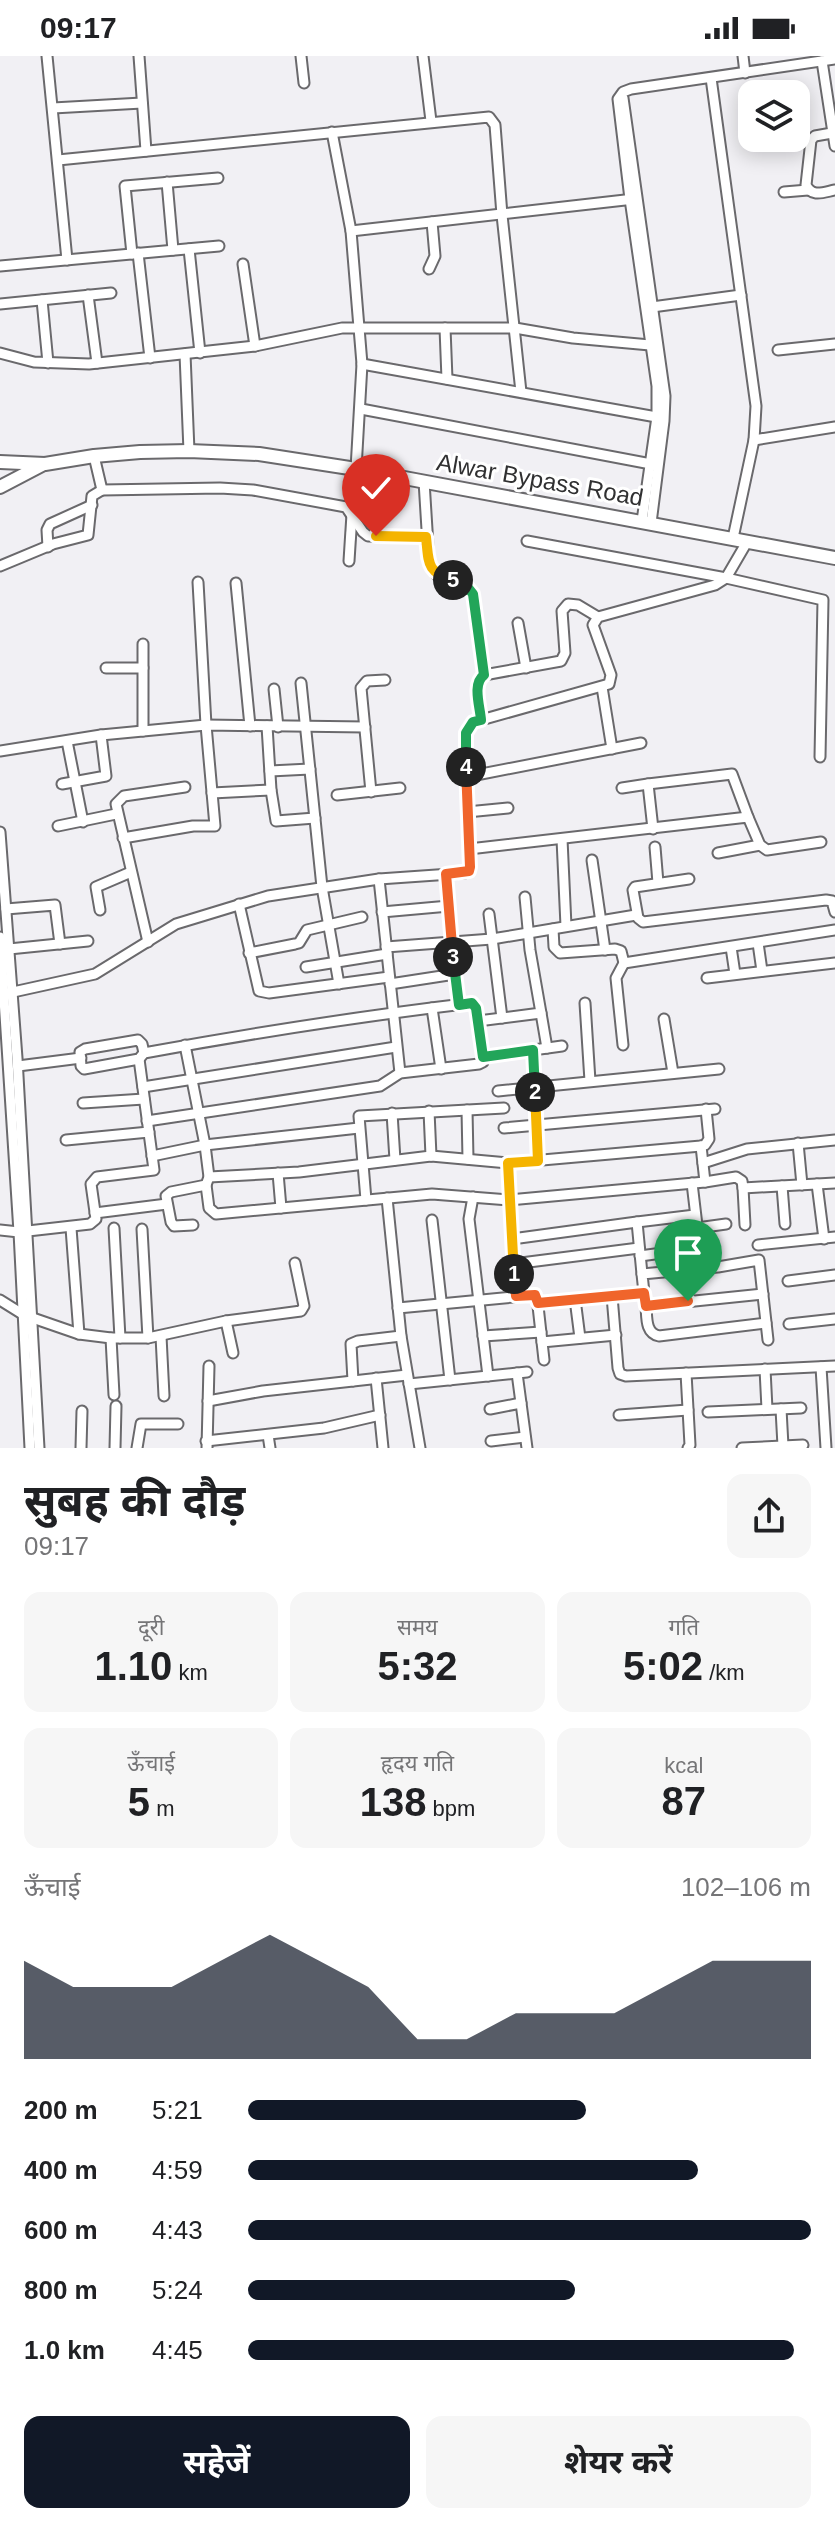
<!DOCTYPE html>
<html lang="hi">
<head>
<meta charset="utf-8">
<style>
	:root { --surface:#fff; --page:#f6f6f6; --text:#202124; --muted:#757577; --accent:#111827 }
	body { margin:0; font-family:Arial,"Noto Sans Devanagari",sans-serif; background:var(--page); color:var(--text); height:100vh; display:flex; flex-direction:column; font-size:30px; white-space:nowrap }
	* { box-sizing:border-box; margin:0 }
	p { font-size:26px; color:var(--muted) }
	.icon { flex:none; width:44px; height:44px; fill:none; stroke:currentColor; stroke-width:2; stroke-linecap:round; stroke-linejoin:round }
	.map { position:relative; height:1392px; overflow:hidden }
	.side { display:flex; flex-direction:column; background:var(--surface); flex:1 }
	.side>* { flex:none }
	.buttons { position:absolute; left:738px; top:24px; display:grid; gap:16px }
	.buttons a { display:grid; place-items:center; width:72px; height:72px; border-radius:16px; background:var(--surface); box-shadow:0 4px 20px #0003; font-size:40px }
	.pin { position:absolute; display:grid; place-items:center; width:68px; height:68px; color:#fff; margin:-82px -34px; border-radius:50% 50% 50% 0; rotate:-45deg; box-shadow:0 0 8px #0007 }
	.pin .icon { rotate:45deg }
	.km { position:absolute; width:40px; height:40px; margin:-20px; border-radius:50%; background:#222; color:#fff; font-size:22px; line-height:40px; text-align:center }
	.round { display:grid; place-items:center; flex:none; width:84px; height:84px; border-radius:16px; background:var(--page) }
	.summary { display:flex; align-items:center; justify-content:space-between; height:136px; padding:0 24px }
	h1 { font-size:44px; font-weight:700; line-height:60px }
	.figures { display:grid; grid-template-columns:repeat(3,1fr); gap:12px; height:136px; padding:8px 24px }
	.figures div { display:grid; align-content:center; border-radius:16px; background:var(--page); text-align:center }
	.figures b { font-size:40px; font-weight:700 }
	.figures small { font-size:22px; font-weight:400 }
	.figures p { font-size:22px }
	.chart { height:224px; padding:16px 24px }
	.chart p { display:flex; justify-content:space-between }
	.chart svg { width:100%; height:144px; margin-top:8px; fill:var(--accent); opacity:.7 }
	.button { display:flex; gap:16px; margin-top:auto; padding:16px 24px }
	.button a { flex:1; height:92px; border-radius:16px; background:var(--accent); color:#fff; font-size:32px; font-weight:700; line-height:92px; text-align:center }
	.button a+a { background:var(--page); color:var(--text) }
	ul { padding:0 24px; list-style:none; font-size:26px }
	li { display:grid; grid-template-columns:128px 96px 1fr; align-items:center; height:60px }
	li i { height:20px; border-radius:10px; background:var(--accent) }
	.status { display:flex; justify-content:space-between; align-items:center; height:56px; padding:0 40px; background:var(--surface); direction:ltr }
	.status svg { height:22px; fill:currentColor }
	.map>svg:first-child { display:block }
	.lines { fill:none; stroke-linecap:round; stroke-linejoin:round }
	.minor-casing { stroke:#6a696c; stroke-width:13 }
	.highway-casing { stroke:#6a696c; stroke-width:16 }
	.minor { stroke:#fff; stroke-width:9 }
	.highway { stroke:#fff; stroke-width:12 }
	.split-1-casing { stroke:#fff; stroke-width:16 }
	.split-2-casing { stroke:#fff; stroke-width:16 }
	.split-3-casing { stroke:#fff; stroke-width:16 }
	.split-4-casing { stroke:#fff; stroke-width:16 }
	.split-5-casing { stroke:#fff; stroke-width:16 }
	.split-6-casing { stroke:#fff; stroke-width:16 }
	.split-1 { stroke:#f0652b; stroke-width:10 }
	.split-2 { stroke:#f5b400; stroke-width:10 }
	.split-3 { stroke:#22a559; stroke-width:10 }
	.split-4 { stroke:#f0652b; stroke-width:10 }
	.split-5 { stroke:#22a559; stroke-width:10 }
	.split-6 { stroke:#f5b400; stroke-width:10 }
	.labels { text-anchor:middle; stroke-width:6; stroke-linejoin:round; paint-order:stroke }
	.street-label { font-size:24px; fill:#303031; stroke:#fff }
</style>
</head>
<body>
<div class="status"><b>09:17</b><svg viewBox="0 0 49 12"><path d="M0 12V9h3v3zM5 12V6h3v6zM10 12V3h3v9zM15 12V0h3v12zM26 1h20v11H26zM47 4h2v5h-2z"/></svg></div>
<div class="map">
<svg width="835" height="1392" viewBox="0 0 835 1392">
	<rect width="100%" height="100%" fill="#f1f0f4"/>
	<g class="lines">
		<g class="minor-casing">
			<g id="minor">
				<path d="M47,0L67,204"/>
				<path d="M139,0L146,95"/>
				<path d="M301,0L304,27"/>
				<path d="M423,0L431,65"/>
				<path d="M743,0L745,17"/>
				<path d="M822,5L835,90"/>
				<path d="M711,22L756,350L754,384L733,482"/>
				<path d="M623,42L665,340L664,365L651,467"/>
				<path d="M53,52L142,47"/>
				<path d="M332,76L351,175L362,308L356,413"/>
				<path d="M832,77L815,80L811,84L806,129C812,142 824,136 835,134"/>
				<path d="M58,104L489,61L495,69L502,159L521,336"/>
				<path d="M167,126L173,194"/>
				<path d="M784,136L808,134"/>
				<path d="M351,175L634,143"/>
				<path d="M189,193L200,297"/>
				<path d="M138,197L150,302"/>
				<path d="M132,198L125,130L218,122"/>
				<path d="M243,208L255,290"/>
				<path d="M0,210L219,190"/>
				<path d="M429,213L435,200L432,166"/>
				<path d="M88,239L97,307"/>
				<path d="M42,244L48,307"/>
				<path d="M0,248L111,237"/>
				<path d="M652,251L741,239"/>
				<path d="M445,272L447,323"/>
				<path d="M778,294L835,288"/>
				<path d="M0,297L34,306L89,308L255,290L342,272H515L573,282L650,289"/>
				<path d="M185,298L189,395"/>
				<path d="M362,308L662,362"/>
				<path d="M361,353L651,408"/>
				<path d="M754,384L835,371"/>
				<path d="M94,400L102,434L220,432L253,434L346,451L363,476L368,480L426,481"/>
				<path d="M642,465L657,361V330L630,143L618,43L623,36L631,33L835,3"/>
				<path d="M527,485L726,522L823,544L820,701"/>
				<path d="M48,491L47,474L50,468L92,449"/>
				<path d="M349,505L352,458"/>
				<path d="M0,510L53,488L88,479L92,440L102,434"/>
				<path d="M236,527L250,670"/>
				<path d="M518,567L526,612"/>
				<path d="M106,612H143"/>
				<path d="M484,619L561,605L565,597L562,555L568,548L578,549L598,561"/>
				<path d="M301,627L322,831L339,928"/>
				<path d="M602,631L612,693"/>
				<path d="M274,633L278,671"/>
				<path d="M481,664L609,628L611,619L593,569L598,561L715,529L726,522L747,486"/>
				<path d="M267,670L271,734L276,765L315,762"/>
				<path d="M143,675V588"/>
				<path d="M67,685L83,766"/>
				<path d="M0,695L101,679L206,669L365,671"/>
				<path d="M270,715L310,713"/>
				<path d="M466,721L641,687"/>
				<path d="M62,728L106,720L101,679"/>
				<path d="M622,732L648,728"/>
				<path d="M371,736L361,632L367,625L385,624"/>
				<path d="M212,737L271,734"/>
				<path d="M337,739L400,732"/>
				<path d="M467,756L508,752"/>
				<path d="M58,770L116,758"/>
				<path d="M653,773L648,728L732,718L748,761"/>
				<path d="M0,776L17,1002L39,1392"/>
				<path d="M123,782L193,770H215L206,669L198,526"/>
				<path d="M562,783L566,870"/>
				<path d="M655,791L658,827"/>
				<path d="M469,793L748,761L760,789L767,794L821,786"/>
				<path d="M718,797L760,789"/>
				<path d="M592,804L605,894"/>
				<path d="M446,818L451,886L459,949"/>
				<path d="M379,823L400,1017"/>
				<path d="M689,823L635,831L633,834L638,862L643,866L826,844L832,845L835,856"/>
				<path d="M239,848L259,935L269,937L389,921"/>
				<path d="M6,853L55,849L60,888"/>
				<path d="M100,854L96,831L131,816"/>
				<path d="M382,856L449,850"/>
				<path d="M489,858L502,962"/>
				<path d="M553,873L554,891L560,897L615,893L621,895L624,907L835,874"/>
				<path d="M0,881L19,1176L30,1392"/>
				<path d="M148,886L116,748L124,740L185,731"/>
				<path d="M758,887L762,915"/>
				<path d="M386,891L492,883L636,859"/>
				<path d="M731,891L735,918"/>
				<path d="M9,893L88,885"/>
				<path d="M249,897L295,888L299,887L307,874L362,861"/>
				<path d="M306,911L387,898"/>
				<path d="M707,922L835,907"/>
				<path d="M390,928L455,918"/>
				<path d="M4,938L95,918L176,868L268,840L379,823L465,817L469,815L466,677L473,666L481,664C480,650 472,628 484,619L473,538L465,528L437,519L429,506L424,425"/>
				<path d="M585,947L590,1025"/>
				<path d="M432,952L441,1013"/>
				<path d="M541,957L547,992"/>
				<path d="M664,963L673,1017"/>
				<path d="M478,965L541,957L530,894L525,841"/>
				<path d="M185,989L205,1089L209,1121L206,1129L171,1136L166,1140L171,1166L174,1170L193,1169"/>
				<path d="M623,989L616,922L624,907"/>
				<path d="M533,994L538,1105"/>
				<path d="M144,997L142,988L138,984L85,993L80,996L81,1010L84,1013L139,1003L144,997C253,977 362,960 472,947L476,952L483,1001V1006L479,1008L400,1017L380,1030L147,1065"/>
				<path d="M483,1001L562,990"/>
				<path d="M18,1010L81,1002"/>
				<path d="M143,1031L396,991"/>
				<path d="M498,1035L719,1013"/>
				<path d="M83,1047L144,1043"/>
				<path d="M467,1054L468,1103"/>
				<path d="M429,1055L431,1100"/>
				<path d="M392,1057L395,1104"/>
				<path d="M504,1072L715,1053"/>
				<path d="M66,1084L149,1076"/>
				<path d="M798,1087L802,1129"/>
				<path d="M701,1090L705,1126"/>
				<path d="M152,1100L205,1089L359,1072"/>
				<path d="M508,1107L516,1240"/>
				<path d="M703,1107L747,1093L835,1084"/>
				<path d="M278,1117L281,1152"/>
				<path d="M209,1121L299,1116L431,1100L508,1107L701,1090L705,1089L709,1083L706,1053"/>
				<path d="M692,1127L702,1212"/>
				<path d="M817,1128L824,1183"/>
				<path d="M206,1129L209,1152L216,1158L432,1138L509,1144L705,1126L736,1121L742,1125L743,1132L835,1127"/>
				<path d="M782,1130L785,1168"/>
				<path d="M743,1132L745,1169"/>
				<path d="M473,1141L469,1163L488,1320"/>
				<path d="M387,1142L401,1280L420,1392"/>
				<path d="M366,1144L359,1060L504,1052"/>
				<path d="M95,1157L167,1148"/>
				<path d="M432,1164L450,1324"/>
				<path d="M71,1172L79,1278"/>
				<path d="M114,1172L120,1282"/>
				<path d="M697,1172L726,1168"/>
				<path d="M142,1173L148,1282"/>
				<path d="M0,1174L19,1176L90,1168L96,1163L91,1128L97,1121L154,1114L139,1003"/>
				<path d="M512,1183L637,1166"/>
				<path d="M758,1189L835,1181"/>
				<path d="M640,1200L699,1192"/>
				<path d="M513,1208L639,1192"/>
				<path d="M642,1218L637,1166L695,1159"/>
				<path d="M788,1225L835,1219"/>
				<path d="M644,1237L642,1218L718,1211L759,1204L768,1284"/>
				<path d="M612,1240L618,1312L620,1318L626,1320L835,1310"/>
				<path d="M575,1243L580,1282"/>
				<path d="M0,1244L24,1259L79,1278L111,1282H148L226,1265L301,1255L304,1250L295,1207"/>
				<path d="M538,1247L644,1237L646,1250L763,1238"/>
				<path d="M646,1250C647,1261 645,1277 659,1280L766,1267"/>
				<path d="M398,1252L535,1239L537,1241L544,1304"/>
				<path d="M226,1265L233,1297"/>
				<path d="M789,1268L835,1263"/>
				<path d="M161,1280L164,1340"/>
				<path d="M483,1280L541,1276"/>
				<path d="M111,1282L114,1339"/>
				<path d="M542,1286L616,1279"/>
				<path d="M821,1311L826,1392"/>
				<path d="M765,1313L767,1353"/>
				<path d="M517,1317L527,1392"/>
				<path d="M686,1317L690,1389L688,1392"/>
				<path d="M376,1322L383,1392"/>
				<path d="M353,1325L351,1288L358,1285L401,1280"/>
				<path d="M409,1328L527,1316"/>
				<path d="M208,1345L263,1335L407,1319"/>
				<path d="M490,1353L521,1347"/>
				<path d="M781,1353L783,1390"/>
				<path d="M708,1356L801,1352"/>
				<path d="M619,1359L688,1354"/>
				<path d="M268,1379L270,1392"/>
				<path d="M206,1385L324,1372L380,1359"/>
				<path d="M491,1385L525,1381"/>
				<path d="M81,1392L82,1355"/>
				<path d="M115,1392L116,1350"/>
				<path d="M137,1392L141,1368H178"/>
				<path d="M207,1392L209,1310"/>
				<path d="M742,1392L803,1389"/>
			</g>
		</g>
		<g class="highway-casing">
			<g id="highway">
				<path d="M0,406L45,408L94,400L140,396L189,395L259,398L356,413L835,502"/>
				<path d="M0,431L42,409"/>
			</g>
		</g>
		<use href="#minor" class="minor"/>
		<use href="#highway" class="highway"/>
	</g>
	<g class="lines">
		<g class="split-1-casing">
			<path id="split-1" d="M514,1218L516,1240L535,1239L538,1247L644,1237L646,1250L688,1245"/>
		</g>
		<g class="split-2-casing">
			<path id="split-2" d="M514,1218L508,1107L538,1105L535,1036"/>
		</g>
		<g class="split-3-casing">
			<path id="split-3" d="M453,901L459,949L472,947L476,952L483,1001L533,994L535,1036"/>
		</g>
		<g class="split-4-casing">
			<path id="split-4" d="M453,901L446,818L469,815L470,811L466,711"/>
		</g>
		<g class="split-5-casing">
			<path id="split-5" d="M453,524L465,528L473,538L484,619C472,628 480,650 481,664L473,666L466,677V711"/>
		</g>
		<g class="split-6-casing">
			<path id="split-6" d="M376,480L426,481C429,507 426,516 453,524"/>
		</g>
		<use href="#split-1" class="split-1"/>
		<use href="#split-2" class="split-2"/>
		<use href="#split-3" class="split-3"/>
		<use href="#split-4" class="split-4"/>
		<use href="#split-5" class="split-5"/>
		<use href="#split-6" class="split-6"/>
	</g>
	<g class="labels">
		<g class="street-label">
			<text transform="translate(540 424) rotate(10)" y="8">Alwar Bypass Road</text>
		</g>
	</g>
</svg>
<div class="buttons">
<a><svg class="icon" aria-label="layers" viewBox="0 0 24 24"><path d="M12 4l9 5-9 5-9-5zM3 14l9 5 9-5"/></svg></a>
</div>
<div class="pin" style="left:688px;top:1245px;background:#1e9e55"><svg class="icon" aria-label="arrive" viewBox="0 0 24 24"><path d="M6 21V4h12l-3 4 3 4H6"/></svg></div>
<div class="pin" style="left:376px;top:480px;background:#d93025"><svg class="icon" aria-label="check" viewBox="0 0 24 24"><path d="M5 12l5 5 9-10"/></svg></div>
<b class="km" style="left:514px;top:1218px">1</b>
<b class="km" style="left:535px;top:1036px">2</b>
<b class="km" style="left:453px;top:901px">3</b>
<b class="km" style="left:466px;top:711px">4</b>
<b class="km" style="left:453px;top:524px">5</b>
</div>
<section class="side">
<div class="summary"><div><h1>सुबह की दौड़</h1><p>09:17</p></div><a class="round"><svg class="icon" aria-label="share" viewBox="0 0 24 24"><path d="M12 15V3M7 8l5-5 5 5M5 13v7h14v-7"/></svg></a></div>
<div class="figures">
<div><p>दूरी</p><b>1.10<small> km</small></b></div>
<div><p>समय</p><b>5:32</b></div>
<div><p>गति</p><b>5:02<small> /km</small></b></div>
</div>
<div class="figures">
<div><p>ऊँचाई</p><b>5<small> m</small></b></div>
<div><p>हृदय गति</p><b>138<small> bpm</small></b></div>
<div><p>kcal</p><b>87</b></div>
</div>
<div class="chart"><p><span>ऊँचाई</span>102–106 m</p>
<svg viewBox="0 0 160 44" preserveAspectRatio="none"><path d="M0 44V14L10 22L20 22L30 22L40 14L50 6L60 14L70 22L80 38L90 38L100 30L110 30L120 30L130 22L140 14L150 14L160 14V44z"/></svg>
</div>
<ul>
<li><b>200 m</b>5:21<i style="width:60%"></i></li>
<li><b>400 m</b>4:59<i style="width:80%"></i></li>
<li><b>600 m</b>4:43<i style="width:100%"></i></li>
<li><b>800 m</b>5:24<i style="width:58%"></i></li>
<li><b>1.0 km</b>4:45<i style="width:97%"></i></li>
</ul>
<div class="button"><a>सहेजें</a><a>शेयर करें</a></div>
</section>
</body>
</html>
